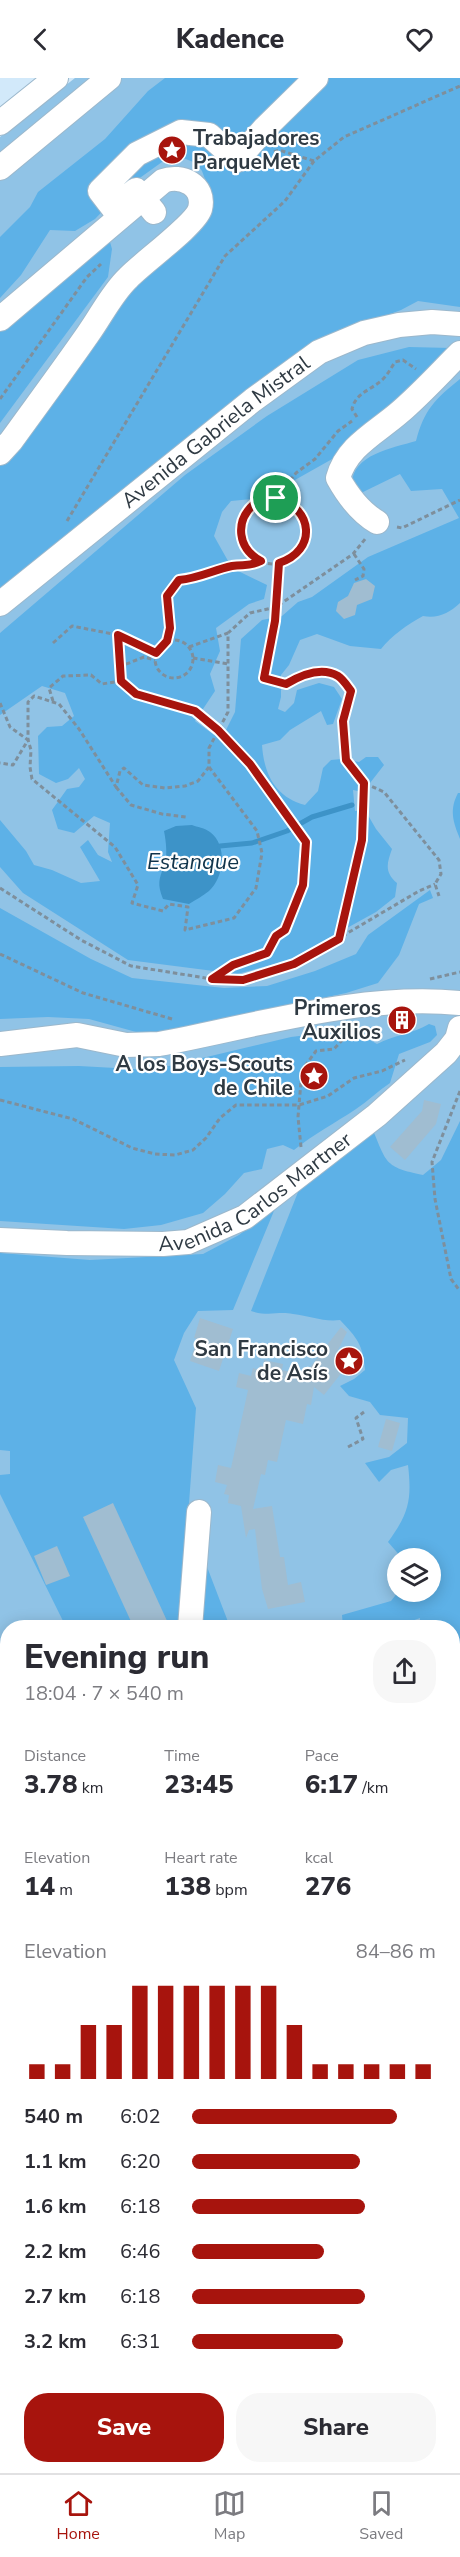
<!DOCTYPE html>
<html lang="en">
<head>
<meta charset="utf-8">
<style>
	:root { --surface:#fff; --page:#f7f7f7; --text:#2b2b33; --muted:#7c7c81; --line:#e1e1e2; --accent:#a7140d }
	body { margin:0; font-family:"Nunito Sans",sans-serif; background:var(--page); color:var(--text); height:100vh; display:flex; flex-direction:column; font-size:22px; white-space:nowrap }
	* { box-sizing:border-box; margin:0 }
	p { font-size:20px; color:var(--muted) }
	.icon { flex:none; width:33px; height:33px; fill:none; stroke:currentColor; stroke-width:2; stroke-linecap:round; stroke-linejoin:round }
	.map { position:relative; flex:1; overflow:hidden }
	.sheet { position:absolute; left:0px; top:1542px; width:460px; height:854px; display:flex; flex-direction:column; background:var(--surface); border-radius:24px 24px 0 0; box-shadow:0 3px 15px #0003 }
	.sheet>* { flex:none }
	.controls { position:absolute; left:387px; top:1470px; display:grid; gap:12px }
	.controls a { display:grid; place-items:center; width:54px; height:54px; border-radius:50%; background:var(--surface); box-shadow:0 3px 15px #0003; font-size:30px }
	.pin { position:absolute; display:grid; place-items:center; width:51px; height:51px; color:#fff; margin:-26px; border:3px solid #fff; border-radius:50%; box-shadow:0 2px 6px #0007 }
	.round { display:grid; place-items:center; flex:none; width:63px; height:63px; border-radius:24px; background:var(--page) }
	.headline { display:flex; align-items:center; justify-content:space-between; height:102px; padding:0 24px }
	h1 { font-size:33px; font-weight:800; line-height:45px }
	.figures { display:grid; grid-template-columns:repeat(3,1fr); gap:9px; height:102px; padding:6px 24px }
	.figures div { display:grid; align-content:center }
	.figures b { font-size:26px; font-weight:800 }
	.figures small { font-size:16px; font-weight:400 }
	.figures p { font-size:16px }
	.chart { height:168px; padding:12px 24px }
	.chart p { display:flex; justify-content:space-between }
	.chart svg { width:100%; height:108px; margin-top:6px; stroke:var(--accent); stroke-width:6 }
	.action { display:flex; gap:12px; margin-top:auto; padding:12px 24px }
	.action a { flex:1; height:69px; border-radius:24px; background:var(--accent); color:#fff; font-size:24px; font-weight:800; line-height:69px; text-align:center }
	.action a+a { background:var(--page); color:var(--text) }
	ul { padding:0 24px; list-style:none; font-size:20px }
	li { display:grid; grid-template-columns:96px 72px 1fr; align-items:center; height:45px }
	li i { height:15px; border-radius:8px; background:var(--accent) }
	header { display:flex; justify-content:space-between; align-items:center; height:78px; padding:0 24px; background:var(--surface); font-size:27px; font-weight:800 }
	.tabs { display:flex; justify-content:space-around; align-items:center; height:84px; border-top:2px solid var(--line); background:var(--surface); font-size:16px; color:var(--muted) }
	.tabs a { display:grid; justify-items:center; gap:3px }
	.tabs .selected { color:var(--accent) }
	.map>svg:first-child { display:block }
	.green { fill:#90c3e6; fill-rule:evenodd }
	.forest { fill:#5db1e7 }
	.water { fill:#3d93c8 }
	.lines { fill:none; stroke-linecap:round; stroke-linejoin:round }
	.stream { stroke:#3d93c8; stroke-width:5 }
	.building { fill:#a0bdd1 }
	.minor-casing { stroke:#9cb8cc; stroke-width:26 }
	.path { stroke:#7e8f9c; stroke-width:3; stroke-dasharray:4.5 3; stroke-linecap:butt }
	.minor { stroke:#fff; stroke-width:24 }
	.route-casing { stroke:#fff; stroke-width:12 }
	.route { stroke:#a7140d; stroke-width:8 }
	.labels { text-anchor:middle; stroke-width:4.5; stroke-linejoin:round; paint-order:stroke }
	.poi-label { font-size:21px; font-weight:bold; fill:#2f3a43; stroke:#fff; text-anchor:end }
	.street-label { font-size:21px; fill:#2f3a43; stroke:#fff }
	.water-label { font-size:22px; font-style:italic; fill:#10344b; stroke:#fff }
</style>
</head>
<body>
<header><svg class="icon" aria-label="back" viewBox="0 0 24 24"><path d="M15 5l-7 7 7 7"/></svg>Kadence<svg class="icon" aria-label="heart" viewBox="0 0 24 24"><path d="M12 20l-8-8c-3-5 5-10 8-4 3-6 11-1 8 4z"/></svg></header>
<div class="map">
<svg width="460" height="2395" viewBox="0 0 460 2395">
	<rect width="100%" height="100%" fill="#d2e9fa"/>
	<path class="green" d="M75,0H460V2395H0V59ZM398,1480H430V1514H398ZM8,1550H453V2388H8Z"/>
	<g class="forest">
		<path d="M165,0H460V229L418,223L401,232L379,240L0,517V387L21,362L131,206L211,118L202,93L196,85L183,80L169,79L123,112L95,141L75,153L50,152L21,197L0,220V159L30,129L38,114L105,61L148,13Z"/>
		<path d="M110,164L112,171L108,199L0,345V252Z"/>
		<path d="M409,269L451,270L334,380L270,416L252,421L231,423L222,434L214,458L232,490L267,507L264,521L249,526L216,550L220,573L210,596L215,613L195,643L221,662L235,634L241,561L262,542L282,538L298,524L312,519L368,479L459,440L442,411L411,413L400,396L361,415L352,407C351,377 392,370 416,363C424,332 435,321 460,301V525C449,535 438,541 423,538C408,546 391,558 381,571L350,568L317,556L300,562L289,587L281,597V619L278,631L285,634L294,625L297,612L319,605L334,609L342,621L333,646L327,647L321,633L290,652L280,662L262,667C264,696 275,719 305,727L318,713L323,690L331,682L342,681L359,684L366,679H378L384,687L363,714L353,712L355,733L365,732L376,751L392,771C387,785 384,794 397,805L395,819L376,834L289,882L237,896L128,882L23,815L0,789V742L26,773L34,787L52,792L81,805L100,803L80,769L88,762L98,777L112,784L108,774L110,745L94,738L74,755L58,751L52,732L67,711L79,709L85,701L79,690L68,701L56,705L39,696L38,658L47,649L62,648L74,638L65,615L42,608L0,637V555L185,397L267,338L358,282Z"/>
		<path d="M458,715H460V761C453,744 449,732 458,715Z"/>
		<path d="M430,812L433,820L419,826L399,877L378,905L346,915L147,957L89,941L48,939L0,941V830L91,881L132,900L224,910L267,908L315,893L356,876L368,857Z"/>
		<path d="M429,946L435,948L437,957L430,964L399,976L390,1005C378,1013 368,1023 356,1031C335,1045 314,1056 294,1072L283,1067L267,1071L262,1091L244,1095L225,1116L203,1135L161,1147L124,1151L0,1143V989L79,988L152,992L291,959L372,949L368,961L377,966C394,957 413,956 429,946Z"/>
		<path d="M460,1043V1757L453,1755V1550L420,1549V1540L395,1549H343L342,1537L391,1523L398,1514H430V1480H402L388,1464C409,1435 412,1422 408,1387L391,1392L379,1404L365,1385L389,1379L407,1365L408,1340L380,1337L370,1324L349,1318L340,1308L354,1301L365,1292C363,1266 357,1260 340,1242C323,1244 310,1238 293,1236C277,1233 270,1239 251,1233L300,1109L372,1050C387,1085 384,1089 423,1097L441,1082Z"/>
		<path d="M276,1128L233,1232L198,1233L184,1255L174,1282L196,1330L188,1439L230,1549H66L0,1416V1397L10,1396V1373L0,1372V1175L90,1182L203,1176L239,1157Z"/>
		<path d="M7,1598L8,1970L0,1974V1599Z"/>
		<path d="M460,2026V2153L453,2163V2028Z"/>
		<path d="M0,2110L8,2112L7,2296L0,2286Z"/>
		<path d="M460,2221V2312L453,2315V2230Z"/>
		<path d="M460,2343V2395H14L17,2388H453V2346Z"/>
	</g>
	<path class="water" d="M192,747C197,749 205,750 210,754C228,767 224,800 209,813C203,818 195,822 189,826L163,821C157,806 159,801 164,788C168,779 166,763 164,753L176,748Z"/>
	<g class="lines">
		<path class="stream" d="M220,768L252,765L287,753L312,739L352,727"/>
	</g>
	<g class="building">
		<path d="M366,501L375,508L372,521L357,527L355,537L344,541L336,533L338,524L348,518L354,505Z"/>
		<path d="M424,1022L441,1026L436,1046L405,1082L390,1069L422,1033Z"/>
		<path d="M200,1240L233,1251L219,1293L190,1283L197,1261L194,1260Z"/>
		<path d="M341,1249L347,1254L335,1278L355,1274L358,1290L343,1293L324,1317L314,1309L311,1327L307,1326L303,1346L286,1342L277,1384L268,1382L265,1397L261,1396L253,1431L272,1428L280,1479H284L288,1507L301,1504L305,1524L268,1531L262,1511L255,1451L249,1452L246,1460L241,1428L228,1425L229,1417L224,1416L227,1407L215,1404L218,1387L231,1390L248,1312L236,1309L239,1295L251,1298L253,1290L259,1292L260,1287L263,1288L264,1282L283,1286L282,1292L304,1297Z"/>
		<path d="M386,1341L400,1345L392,1373L378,1369Z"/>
		<path d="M113,1425L168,1545L157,1550H134L83,1439Z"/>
		<path d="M57,1468L70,1498L46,1507L34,1478Z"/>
	</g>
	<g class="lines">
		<g class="minor-casing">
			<g id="minor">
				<path d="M0,45L56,0"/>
				<path d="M0,90L109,0"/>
				<path d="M154,134L136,112L113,130L100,113L137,76L181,54L209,57L237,82L265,50L316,0"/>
				<path d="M0,241L163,103C181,96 206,107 200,131C195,147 142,185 128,200C112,215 101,238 88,256C63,292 37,327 11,363L0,375"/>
				<path d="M377,444C360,434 348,418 338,400C347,368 376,355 400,334C421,316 440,295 460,275"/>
				<path id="s1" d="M0,526L253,322L319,274L364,255L399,247L432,244L460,246"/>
				<path d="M0,966L77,957L126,967L159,966C256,948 361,915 460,925"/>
				<path id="s2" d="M0,1162L67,1165L163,1166L188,1164L245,1139L377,1037L446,975L457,961L460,950"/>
				<path d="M190,1550L199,1434"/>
				<path d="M453,2196L460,2188"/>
				<path d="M453,2329L460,2326"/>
			</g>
		</g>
		<g class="path">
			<path d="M274,74L279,72L314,83L344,59L460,8"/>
			<path d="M0,321L87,199L101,186"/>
			<path d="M357,339L352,331C356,314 372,312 383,301C388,296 391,290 395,284L403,282L416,291"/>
			<path d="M276,420L296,395L315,381L338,353L352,343"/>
			<circle cx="273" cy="453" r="33"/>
			<path d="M67,443L225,178L285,123L314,83"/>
			<path d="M397,449L402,450L460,422"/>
			<path d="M354,476L364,491L363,498L355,502"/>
			<path d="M279,485L275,543L264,600L287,606C301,597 322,588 338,598C343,601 348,609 351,613L343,643L346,682L364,705L384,714L439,782L441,796L435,806L439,818"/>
			<path d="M118,557L121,603L136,616L195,633L218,652L251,685L306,764L303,807L285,852L276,858L267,875L233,887L212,901"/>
			<circle cx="174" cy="581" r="19"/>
			<path d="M167,563L170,550L167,518L179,502C200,500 213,492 232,488C244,486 249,489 261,483"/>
			<path d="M53,565L72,548L118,557L155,575"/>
			<path d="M189,569L228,555"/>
			<path d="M193,580L229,586"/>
			<path d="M119,589L144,579L155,582"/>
			<path d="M53,623L49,610L63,598L91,597L102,606L120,603"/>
			<path d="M0,625L10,649L28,662L13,687L0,685"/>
			<path d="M209,689L257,753L262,775L256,810L234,840L185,852L188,829L169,826L163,833L132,825L138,807L115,769L32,701L30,689L31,672L28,662V624L34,618L59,626L79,651L116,709L120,693L124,690L143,707L165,710L185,708L198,703L209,689V670L228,634V555L250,535L276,529L353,476L366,460"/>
			<path d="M116,709L131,727L162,736L186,739"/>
			<path d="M0,810L81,862L131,888L212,901L243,902L295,886L419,813L435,806"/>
			<path d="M339,861L362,762L364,705"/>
			<path d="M0,876L83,915L172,941"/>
			<path d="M430,901L460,894"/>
			<path d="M460,1013L432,1084L435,1121L451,1201L460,1213"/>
			<path d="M0,1022L73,1041L132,1070L155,1076L175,1077L193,1072L206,1060L220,1040L236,1027H299L328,1018L354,1000L382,993L405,982"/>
			<path d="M301,1069L298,1039L302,992L316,973L334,971L354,949"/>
			<path d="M348,1369L363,1361L356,1340L364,1334"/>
		</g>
		<use href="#minor" class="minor"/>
	</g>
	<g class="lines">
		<g class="route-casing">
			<path id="route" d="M276,420C314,430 317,473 279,485L275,543L264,600L286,606C301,597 321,588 338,598C343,601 348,609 351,613L343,643L346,682L364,705L362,762L339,861L294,886L243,902L212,901L233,887L267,875L276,858L285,852L303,807L306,764L250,686L218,652L195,633L136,616L121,603L118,557L156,575L167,563L170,550L167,518L179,502C200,500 213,492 232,488C244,486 249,489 261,483C238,471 234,444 254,426Z"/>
		</g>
		<use href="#route" class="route"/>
	</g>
	<defs>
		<g id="sight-disc" transform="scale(1.5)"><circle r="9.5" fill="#a7140d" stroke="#fff"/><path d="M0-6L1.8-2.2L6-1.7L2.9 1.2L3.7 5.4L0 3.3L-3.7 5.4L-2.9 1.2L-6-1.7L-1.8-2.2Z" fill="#fff"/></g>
		<g id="building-disc" transform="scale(1.5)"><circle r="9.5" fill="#a7140d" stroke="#fff"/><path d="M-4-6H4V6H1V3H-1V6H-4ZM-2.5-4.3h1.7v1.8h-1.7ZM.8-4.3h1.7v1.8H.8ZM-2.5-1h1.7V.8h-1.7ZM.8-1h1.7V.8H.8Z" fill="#fff"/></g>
	</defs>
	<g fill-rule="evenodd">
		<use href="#sight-disc" x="172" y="72"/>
		<use href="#building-disc" x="402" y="942"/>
		<use href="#sight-disc" x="314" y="998"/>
		<use href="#sight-disc" x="349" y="1283"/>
	</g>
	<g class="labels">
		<g class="poi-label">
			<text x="193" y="67" text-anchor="start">Trabajadores<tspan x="193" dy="24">ParqueMet</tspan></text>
			<text x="381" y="937">Primeros<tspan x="381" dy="24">Auxilios</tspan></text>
			<text x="293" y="993">A los Boys-Scouts<tspan x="293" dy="24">de Chile</tspan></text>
			<text x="328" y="1278">San Francisco<tspan x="328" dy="24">de Asís</tspan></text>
		</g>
		<g class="street-label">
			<text dy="7" stroke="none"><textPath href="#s1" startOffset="276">Avenida Gabriela Mistral</textPath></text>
			<text dy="7" stroke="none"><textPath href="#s2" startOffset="270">Avenida Carlos Martner</textPath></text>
		</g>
		<g class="water-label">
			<text x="193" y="791">Estanque</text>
		</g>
	</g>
</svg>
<div class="controls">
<a><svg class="icon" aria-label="layers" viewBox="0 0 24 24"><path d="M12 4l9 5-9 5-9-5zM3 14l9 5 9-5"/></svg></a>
</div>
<div class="pin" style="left:276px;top:420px;background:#1e9e55"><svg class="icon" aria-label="arrive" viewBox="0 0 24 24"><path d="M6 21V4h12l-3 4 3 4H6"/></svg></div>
<section class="sheet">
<div class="headline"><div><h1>Evening run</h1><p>18:04 · 7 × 540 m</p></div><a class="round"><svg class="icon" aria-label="share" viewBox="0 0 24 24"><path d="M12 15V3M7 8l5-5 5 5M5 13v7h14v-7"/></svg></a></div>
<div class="figures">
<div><p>Distance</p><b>3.78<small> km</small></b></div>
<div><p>Time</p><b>23:45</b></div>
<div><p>Pace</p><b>6:17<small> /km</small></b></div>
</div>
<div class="figures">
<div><p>Elevation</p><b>14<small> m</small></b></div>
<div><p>Heart rate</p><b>138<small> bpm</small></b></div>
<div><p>kcal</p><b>276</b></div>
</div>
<div class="chart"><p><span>Elevation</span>84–86 m</p>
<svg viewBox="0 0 160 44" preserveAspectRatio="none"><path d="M5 44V38M15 44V38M25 44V22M35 44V22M45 44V6M55 44V6M65 44V6M75 44V6M85 44V6M95 44V6M105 44V22M115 44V38M125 44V38M135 44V38M145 44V38M155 44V38"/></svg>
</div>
<ul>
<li><b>540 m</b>6:02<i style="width:84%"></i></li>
<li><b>1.1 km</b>6:20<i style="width:69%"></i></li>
<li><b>1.6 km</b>6:18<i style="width:71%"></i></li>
<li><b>2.2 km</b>6:46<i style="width:54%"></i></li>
<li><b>2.7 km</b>6:18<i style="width:71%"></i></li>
<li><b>3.2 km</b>6:31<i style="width:62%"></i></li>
</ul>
<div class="action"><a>Save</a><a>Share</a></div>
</section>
</div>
<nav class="tabs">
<a class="selected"><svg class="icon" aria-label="home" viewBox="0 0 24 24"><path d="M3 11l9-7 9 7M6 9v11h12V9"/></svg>Home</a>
<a><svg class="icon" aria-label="map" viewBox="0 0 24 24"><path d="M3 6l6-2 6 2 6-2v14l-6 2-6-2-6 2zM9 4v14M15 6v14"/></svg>Map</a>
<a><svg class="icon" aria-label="saved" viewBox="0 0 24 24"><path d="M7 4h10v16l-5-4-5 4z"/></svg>Saved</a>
</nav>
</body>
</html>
